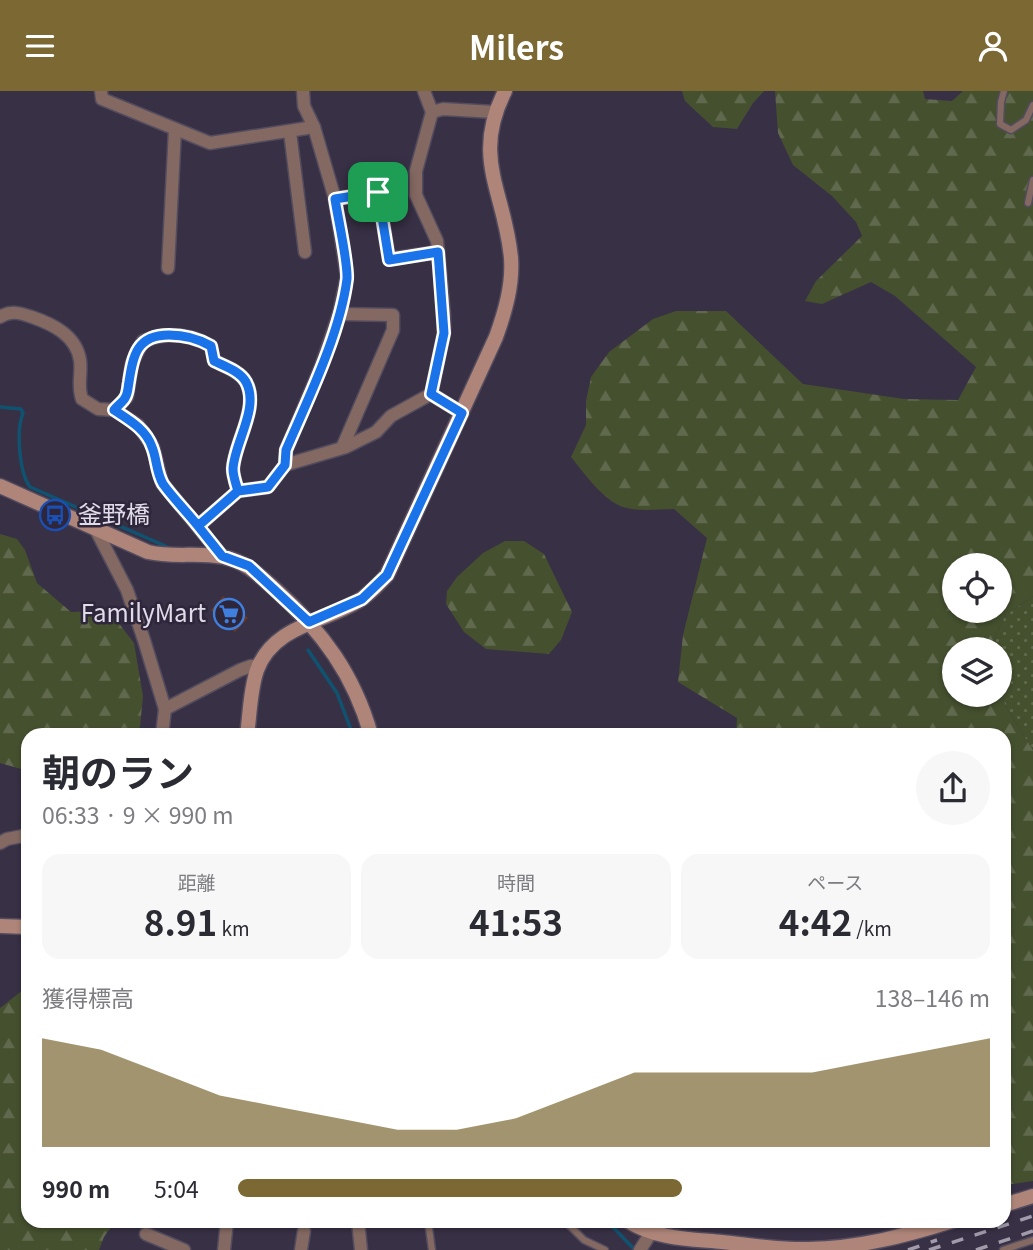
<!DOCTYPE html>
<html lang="ja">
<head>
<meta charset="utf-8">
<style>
	:root { --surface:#fff; --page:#f7f7f7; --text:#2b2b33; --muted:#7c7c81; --accent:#7b6833 }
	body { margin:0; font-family:Georgia,"Noto Sans JP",serif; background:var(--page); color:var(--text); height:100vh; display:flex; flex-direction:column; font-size:26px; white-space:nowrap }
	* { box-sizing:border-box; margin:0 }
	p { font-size:23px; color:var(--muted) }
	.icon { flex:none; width:38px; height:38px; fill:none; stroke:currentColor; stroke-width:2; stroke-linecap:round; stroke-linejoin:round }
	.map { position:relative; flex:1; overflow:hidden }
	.details { position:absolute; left:21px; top:637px; width:990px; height:500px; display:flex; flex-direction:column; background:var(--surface); border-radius:21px; box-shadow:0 2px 5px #0004 }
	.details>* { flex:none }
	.tools { position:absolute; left:942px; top:462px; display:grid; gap:14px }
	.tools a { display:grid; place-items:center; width:70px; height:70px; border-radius:50%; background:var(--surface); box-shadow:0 2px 5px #0004; font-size:35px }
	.pin { position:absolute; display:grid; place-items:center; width:60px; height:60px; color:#fff; margin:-30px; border-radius:14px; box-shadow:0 4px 10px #0006 }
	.round { display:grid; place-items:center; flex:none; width:74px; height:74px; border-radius:37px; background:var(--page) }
	.overview { display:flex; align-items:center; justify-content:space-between; height:119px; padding:0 21px }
	h1 { font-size:38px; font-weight:700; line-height:52px }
	.metrics { display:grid; grid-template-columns:repeat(3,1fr); gap:10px; height:119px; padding:7px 21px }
	.metrics div { display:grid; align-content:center; border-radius:18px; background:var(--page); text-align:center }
	.metrics b { font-size:35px; font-weight:700 }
	.metrics small { font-size:19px; font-weight:400 }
	.metrics p { font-size:19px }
	.chart { height:196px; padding:14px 21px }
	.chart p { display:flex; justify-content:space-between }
	.chart svg { width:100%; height:126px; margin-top:7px; fill:var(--accent); opacity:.7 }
	ul { padding:0 21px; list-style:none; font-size:23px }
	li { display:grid; grid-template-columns:112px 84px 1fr; align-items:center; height:52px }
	li i { height:18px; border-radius:9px; background:var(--accent) }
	header { display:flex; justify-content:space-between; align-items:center; height:91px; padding:0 21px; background:var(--accent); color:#fff; font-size:32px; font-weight:700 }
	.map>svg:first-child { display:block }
	.forest { fill:url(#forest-firs); fill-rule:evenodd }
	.park { fill:url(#park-dots) }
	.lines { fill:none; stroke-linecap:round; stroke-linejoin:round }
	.stream { stroke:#105371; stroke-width:3.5 }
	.building { fill:#6a381f }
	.lane-casing { stroke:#534c5f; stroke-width:9 }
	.street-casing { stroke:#534c5f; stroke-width:15 }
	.secondary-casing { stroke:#534c5f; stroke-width:17 }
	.lane { stroke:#836961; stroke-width:6 }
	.street { stroke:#836961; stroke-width:12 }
	.secondary { stroke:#af8579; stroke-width:14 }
	.rail { stroke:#a19bab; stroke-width:3.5; stroke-dasharray:12 12; stroke-linecap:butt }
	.route-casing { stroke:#fff; stroke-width:14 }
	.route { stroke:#1a73e8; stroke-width:9 }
	.labels { text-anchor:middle; stroke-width:5; stroke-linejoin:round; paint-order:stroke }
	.poi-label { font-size:24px; fill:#e1dcea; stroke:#2e263b; text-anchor:start }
</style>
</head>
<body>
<header><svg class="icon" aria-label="menu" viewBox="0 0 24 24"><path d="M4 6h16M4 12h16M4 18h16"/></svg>Milers<svg class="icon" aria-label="person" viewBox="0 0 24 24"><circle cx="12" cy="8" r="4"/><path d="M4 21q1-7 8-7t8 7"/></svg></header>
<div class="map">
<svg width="1033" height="1159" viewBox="0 0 1033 1159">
	<defs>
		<pattern id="forest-firs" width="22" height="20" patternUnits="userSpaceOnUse" patternTransform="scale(1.75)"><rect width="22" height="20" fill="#45502f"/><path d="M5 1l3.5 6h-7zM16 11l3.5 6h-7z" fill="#60694d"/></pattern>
		<pattern id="park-dots" width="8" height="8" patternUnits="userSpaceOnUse" patternTransform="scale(1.75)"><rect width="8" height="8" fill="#45502f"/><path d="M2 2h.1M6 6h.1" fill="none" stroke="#60694d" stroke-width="1.8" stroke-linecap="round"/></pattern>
	</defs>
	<rect width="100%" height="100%" fill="#383045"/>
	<g class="forest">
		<path d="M682,0H764L753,12L737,38L713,36L685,10Z"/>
		<path d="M775,0H923L925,8L952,10L963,0H1033V505L1005,525L989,558H954V604H999V598L1006,616L1033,659V1090L1005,1094L1004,644H736L737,627L678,591L683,544L707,447L674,418C658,418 639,421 623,416C603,409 584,382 571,366L586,334V310L591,286L609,261L653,228L676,220H726L803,293L904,308L958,309L976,276L895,205L871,191L822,213L805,210L816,190L862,145L856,131L832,105L793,74L778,42ZM954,474H999V520H954Z"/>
		<path d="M0,443L17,448L25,459L37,492L71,521L95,520L117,530L134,552L143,605L140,636L133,644H28V680L0,672Z"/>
		<path d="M505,450H524L544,463L572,521L561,549L549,563L486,558L464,541L446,513L447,500L457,486L483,462Z"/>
		<path d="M28,895V1130L115,1131L104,1146L99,1159H0V917Z"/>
	</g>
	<path class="park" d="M1033,505V659L1006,616L999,598V558H989L1005,525Z"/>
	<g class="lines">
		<g class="stream">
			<path d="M0,316L21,318L23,322C16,339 19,381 30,396L170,457"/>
			<path d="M308,559L337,602L353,644"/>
			<path d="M607,1130L635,1159"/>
		</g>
	</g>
	<path class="building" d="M223,505L248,527L235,541L211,519Z"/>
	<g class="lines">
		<g class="lane-casing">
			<g id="lane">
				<path d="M1004,0L1001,11L1000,33L1011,39L1026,29L1033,14"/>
				<path d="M1028,112L1033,89"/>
				<path d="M428,1130L432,1159"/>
				<path d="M565,1130L584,1149L605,1159"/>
				<path d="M1003,1159L1033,1149"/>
			</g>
		</g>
		<g class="street-casing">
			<g id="street">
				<path d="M101,0L102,8L210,52L314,36"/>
				<path d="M432,21L443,18L494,21"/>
				<path d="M290,41L305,161"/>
				<path d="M335,108L378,101L389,168L438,161"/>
				<path d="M168,177L175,38"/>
				<path d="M339,223L393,224V239L342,357"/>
				<path d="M0,226C11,219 20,222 32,226C52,233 76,244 80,269C82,282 77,295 82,308L98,318L114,319L138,334L153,356L162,392L222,465"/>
				<path d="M431,303L462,322"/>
				<path d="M114,319L127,306L132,272L143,250C167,241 189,242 211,255L214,270C224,275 240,280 246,291C260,317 234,351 233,378C233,385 236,393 238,400"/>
				<path d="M285,374L346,356L376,341L391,325L431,303L444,242V224L437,150L416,104V80L432,21L424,0"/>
				<path d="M94,435L127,499L144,549L165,618L162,644"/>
				<path d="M198,435L238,400L268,396L285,374L286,359L321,276L339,223L347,185L335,108L314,36L304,15L303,0"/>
				<path d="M165,618L240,579L251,575H259"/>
				<path d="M0,752L7,748L28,744"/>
				<path d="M358,1130L361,1159"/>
				<path d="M146,1143L184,1159"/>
				<path d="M224,1159L227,1130"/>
				<path d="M301,1159L304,1140"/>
				<path d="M640,1159L651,1142"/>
			</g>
		</g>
		<g class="secondary-casing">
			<g id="secondary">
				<path d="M0,395L148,461C173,467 198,461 223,466C245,470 260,485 276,499C323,541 354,584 371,644"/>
				<path d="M247,644C250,623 250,599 257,579C274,533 328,531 363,507C372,500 380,492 387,484L496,246C505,221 513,194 511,167C505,101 471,67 505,0"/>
				<path d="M0,835L28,836"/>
				<path d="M1004,1114L1033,1105"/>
				<path d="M628,1130C656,1148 690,1148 722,1151C751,1154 780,1159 809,1158C858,1157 905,1145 952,1130"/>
			</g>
		</g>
		<use href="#lane" class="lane"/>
		<use href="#street" class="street"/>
		<use href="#secondary" class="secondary"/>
		<g class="rail">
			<path d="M908,1159L937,1149"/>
			<path d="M929,1159L1033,1125"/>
			<path d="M976,1159L1033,1140"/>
		</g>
	</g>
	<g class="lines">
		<g class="route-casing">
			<path id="route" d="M378,101L335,108C338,128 348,171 347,188C340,243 308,308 286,359L285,374L268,396L238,400L198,435C187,421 173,407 163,393C156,381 157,368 152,356C146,338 129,329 114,319C117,315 123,311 125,307C128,303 128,296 129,291C133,264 137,244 169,244C185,244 197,247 211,255L214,270C224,275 240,280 246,291C260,317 234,352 233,378C233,385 236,393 238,400L198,435L222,465L249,475L309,531L362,508L387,484L462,322L431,303L444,242L438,161L389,169L378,101"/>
		</g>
		<use href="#route" class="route"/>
	</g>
	<defs>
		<g id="bus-ring" transform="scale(1.575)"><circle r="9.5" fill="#2e263b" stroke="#1a4fb4" stroke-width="1.5"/><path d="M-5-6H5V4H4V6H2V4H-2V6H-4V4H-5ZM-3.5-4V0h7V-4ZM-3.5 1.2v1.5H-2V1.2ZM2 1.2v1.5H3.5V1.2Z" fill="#1a4fb4"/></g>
		<g id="supermarket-ring" transform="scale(1.575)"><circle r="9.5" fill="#2e263b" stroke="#3f7fe0" stroke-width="1.5"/><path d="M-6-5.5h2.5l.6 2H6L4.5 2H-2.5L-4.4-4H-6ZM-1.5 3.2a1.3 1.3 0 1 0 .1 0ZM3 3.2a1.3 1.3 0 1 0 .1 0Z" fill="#3f7fe0"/></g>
	</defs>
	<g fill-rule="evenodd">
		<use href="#bus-ring" x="55" y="424"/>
		<use href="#supermarket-ring" x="229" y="523"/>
	</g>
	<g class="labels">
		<g class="poi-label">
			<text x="78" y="432">釜野橋</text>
			<text x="206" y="531" text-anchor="end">FamilyMart</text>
		</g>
	</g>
</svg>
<div class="tools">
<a><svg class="icon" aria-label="locate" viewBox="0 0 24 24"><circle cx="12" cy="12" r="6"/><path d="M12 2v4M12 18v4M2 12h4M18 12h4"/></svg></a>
<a><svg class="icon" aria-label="layers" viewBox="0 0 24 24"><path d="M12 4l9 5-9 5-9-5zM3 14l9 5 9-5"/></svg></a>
</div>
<div class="pin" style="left:378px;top:101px;background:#1e9e55"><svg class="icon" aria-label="arrive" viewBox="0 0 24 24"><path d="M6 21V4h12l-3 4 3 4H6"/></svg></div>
<section class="details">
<div class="overview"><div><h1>朝のラン</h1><p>06:33 · 9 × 990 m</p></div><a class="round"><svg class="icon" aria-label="share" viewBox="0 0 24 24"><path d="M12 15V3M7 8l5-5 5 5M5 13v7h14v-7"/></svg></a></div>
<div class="metrics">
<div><p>距離</p><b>8.91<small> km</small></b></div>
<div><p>時間</p><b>41:53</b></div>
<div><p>ペース</p><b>4:42<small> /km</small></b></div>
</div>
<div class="chart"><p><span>獲得標高</span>138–146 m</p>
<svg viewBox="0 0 160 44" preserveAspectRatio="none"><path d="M0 44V6L10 10L20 18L30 26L40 30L50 34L60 38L70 38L80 34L90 26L100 18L110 18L120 18L130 18L140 14L150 10L160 6V44z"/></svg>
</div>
<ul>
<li><b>990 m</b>5:04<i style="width:59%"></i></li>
</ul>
</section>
</div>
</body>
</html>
